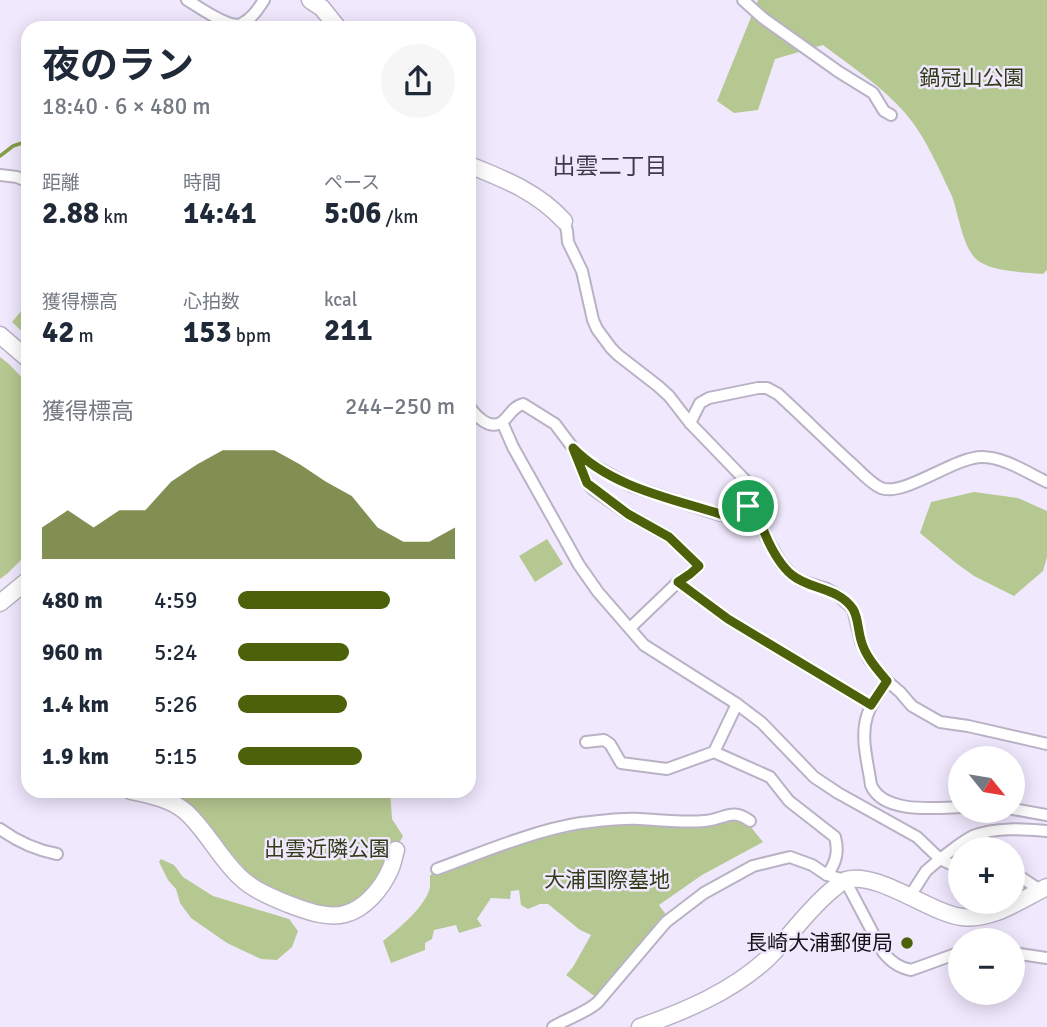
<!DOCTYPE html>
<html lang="ja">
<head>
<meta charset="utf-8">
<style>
	:root { --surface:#fff; --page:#f6f6f7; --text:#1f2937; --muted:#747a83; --accent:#4c6109 }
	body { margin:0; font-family:Signika,"Noto Sans JP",sans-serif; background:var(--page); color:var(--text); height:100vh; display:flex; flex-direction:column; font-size:26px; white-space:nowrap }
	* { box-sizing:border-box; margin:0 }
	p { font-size:23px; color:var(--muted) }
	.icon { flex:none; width:38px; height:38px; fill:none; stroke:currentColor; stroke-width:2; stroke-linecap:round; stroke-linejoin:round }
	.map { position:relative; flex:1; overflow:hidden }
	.details { position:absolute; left:21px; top:21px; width:455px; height:777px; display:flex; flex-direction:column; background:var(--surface); border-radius:21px; box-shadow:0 4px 18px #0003 }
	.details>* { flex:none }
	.needle { width:46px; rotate:120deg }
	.controls { position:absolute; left:948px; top:746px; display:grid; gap:14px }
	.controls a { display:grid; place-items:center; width:77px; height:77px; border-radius:50%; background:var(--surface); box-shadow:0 4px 18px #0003; font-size:35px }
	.pin { position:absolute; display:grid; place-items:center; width:60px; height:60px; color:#fff; margin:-30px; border:4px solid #fff; border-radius:50%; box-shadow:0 2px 7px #0007 }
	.round { display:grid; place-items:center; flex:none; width:74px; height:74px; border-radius:37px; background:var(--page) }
	.summary { display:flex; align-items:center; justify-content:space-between; height:119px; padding:0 21px }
	h1 { font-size:38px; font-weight:700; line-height:52px }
	.figures { display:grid; grid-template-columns:repeat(3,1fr); gap:10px; height:119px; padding:7px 21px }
	.figures div { display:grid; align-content:center }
	.figures b { font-size:30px; font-weight:700 }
	.figures small { font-size:19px; font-weight:400 }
	.figures p { font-size:19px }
	.chart { height:196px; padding:14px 21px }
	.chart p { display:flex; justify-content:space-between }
	.chart svg { width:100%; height:126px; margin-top:7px; fill:var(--accent); opacity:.7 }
	ul { padding:0 21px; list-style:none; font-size:23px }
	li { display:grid; grid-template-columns:112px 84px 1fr; align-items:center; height:52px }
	li i { height:18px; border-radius:9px; background:var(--accent) }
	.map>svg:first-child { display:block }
	.green { fill:#b6c891 }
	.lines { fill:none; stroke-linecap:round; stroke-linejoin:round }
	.stream { stroke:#859e49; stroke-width:3.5 }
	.street-casing { stroke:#b9b2c5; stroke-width:14 }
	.secondary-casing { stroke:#b9b2c5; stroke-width:19 }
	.street { stroke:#fff; stroke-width:10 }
	.secondary { stroke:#fff; stroke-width:16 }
	.route-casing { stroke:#fff; stroke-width:14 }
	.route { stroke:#4c6109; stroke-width:9 }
	.poi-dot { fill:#4c6109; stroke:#f0e8fd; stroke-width:2.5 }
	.labels { text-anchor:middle; stroke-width:5; stroke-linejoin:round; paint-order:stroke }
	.park-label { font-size:21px; fill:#323c18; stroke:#f0e8fd }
	.poi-label { font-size:21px; fill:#151319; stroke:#f0e8fd; text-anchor:end }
	.neighbourhood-label { font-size:23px; fill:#3f3949; stroke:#f0e8fd }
</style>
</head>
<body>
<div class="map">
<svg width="1047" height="1027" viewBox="0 0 1047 1027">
	<rect width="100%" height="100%" fill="#f0e8fd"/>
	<g class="green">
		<path d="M758,0H1047V270L1043,274C1024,272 996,272 980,262C962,251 959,212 951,194C938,167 925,136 906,114C883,87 852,67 823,45L775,59L758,110L734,113L717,101Z"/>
		<path d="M28,306V337L12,322L22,310Z"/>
		<path d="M0,357L9,364L28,384V553L8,573L0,579Z"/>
		<path d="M974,492L1018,498L1047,511V557L1043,571L1014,596L974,576L956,563L920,533L931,502Z"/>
		<path d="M547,539L563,564L535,582L519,556Z"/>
		<path d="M173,791H390L392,819L403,836L373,889L343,909H325L305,904L276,892L254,880L196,812Z"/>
		<path d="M733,817L750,826L763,842L702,875L659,905L667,916L597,998L566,975L573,967L591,935L580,930L548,904H540L528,909L521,905L519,890L511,891L510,899L491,898L477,919L482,926L459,933L456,925L434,930L432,939L425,943V950L391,963L383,941C397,930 428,905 430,886C430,883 430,879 430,875L503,848L578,826Z"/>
		<path d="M161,859L174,865L183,877L213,896L289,919L298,931L292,947L277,960L261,959L227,943L191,918L180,903L176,889L168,880L159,862Z"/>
	</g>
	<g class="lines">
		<path class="stream" d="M0,156L13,146L28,141"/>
		<g class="street-casing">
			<g id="street">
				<path d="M187,0C199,7 229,29 241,24C252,19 258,9 264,0"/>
				<path d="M743,0L763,18L839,72L873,93L884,111L891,115"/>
				<path d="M0,175L17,177L28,182"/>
				<path d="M469,406C475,415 489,431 502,422C510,416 512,407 523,404L555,424L573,448L586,461L631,486L720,515C737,516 749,511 753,493L746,481L690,423L669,396L658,386L618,355L611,348L597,329L593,320L582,271L568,242L567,231L564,221"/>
				<path d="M502,422L513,447L579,565L598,592L644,645L737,704L762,723L814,777L838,793L917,837L940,859L926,871L910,896"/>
				<path d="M690,423L700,403L709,398L758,388H767L778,394C803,417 827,441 852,464C861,472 870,483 881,488C904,497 954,457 982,457C1004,457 1028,473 1047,482"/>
				<path d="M575,453L587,483L594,490L628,514L669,537L699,566L690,574L678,582L630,628"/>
				<path d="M748,506L756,513L766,537L781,563L792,575L801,581L827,589L839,596L853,609L861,642L869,659L887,681L900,692L912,706L940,722L968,726L1047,744"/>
				<path d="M678,582L728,619L871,705"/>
				<path d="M887,681C880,692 871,703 867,716C860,738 868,763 871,785C883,814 935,808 961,807"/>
				<path d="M586,742L604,740L610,744L621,763L667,769L714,752L737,704"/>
				<path d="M714,752L770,777L789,801L835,837C839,852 836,863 827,875"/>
				<path d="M1013,809L1047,815"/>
				<path d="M0,829C18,842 35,850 57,854"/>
				<path d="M437,869C481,853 535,830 581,823C599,821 621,818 640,819C661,820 683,823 704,821C724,820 731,807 750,821"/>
				<path d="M961,869L940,859C950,852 961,842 973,836C996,827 1023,829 1047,831"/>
				<path d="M1013,872L1040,890"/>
				<path d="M1013,953L1047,958"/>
				<path d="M553,1027C568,1018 586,1013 598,1002L666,922L704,893L753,866L790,857L812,865L827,875L845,880L883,952C890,961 900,968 911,970L961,952"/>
			</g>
		</g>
		<g class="secondary-casing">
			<g id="secondary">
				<path d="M310,0L322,8L338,28"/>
				<path d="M469,165C504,179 538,192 564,221"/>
				<path d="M0,335L28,359"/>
				<path d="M0,603L28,580"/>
				<path d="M131,791C150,795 171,799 186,812C207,831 220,859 241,878C254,890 271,897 288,904C305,910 326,919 345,914C365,909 382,888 390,870C393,864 394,856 396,850"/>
				<path d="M640,1027C685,1011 731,992 767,959C790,937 808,909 833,889C837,886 842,881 846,880C879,871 929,913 962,917C992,921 1022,899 1047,887"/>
			</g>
		</g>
		<use href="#street" class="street"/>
		<use href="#secondary" class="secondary"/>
	</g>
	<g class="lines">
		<g class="route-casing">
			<path id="route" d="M573,448C611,487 670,498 720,514C731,516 740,515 748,506C758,514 760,523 765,534C771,548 780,565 792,575C810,590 838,587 853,609C858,617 858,630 861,640C865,656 877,669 887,681L871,705L728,619L678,582L690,574L699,566L669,537L628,514L587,483Z"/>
		</g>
		<use href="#route" class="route"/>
	</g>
	<circle class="poi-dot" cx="907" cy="943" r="7"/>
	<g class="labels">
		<g class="park-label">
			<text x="972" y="85">鍋冠山公園</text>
			<text x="327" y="856">出雲近隣公園</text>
			<text x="607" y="887">大浦国際墓地</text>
		</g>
		<g class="poi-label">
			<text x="893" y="950">長崎大浦郵便局</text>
		</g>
		<g class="neighbourhood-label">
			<text x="610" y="174">出雲二丁目</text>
		</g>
	</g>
</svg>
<div class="controls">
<a><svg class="needle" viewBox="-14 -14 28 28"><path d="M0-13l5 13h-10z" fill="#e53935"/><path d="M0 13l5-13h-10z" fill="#747a83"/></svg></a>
<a>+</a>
<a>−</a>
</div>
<div class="pin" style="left:748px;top:506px;background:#1e9e55"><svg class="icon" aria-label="arrive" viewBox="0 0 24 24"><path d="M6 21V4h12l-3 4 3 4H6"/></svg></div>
<section class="details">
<div class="summary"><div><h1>夜のラン</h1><p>18:40 · 6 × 480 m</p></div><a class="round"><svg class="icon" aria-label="share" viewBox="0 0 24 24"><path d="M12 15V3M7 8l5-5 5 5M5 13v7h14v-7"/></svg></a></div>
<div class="figures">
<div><p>距離</p><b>2.88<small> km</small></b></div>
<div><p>時間</p><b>14:41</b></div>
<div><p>ペース</p><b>5:06<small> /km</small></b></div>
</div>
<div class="figures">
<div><p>獲得標高</p><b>42<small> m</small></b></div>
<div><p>心拍数</p><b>153<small> bpm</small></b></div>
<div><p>kcal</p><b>211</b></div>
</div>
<div class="chart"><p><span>獲得標高</span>244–250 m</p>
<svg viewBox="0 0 160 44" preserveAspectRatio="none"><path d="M0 44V33L10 27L20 33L30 27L40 27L50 17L60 11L70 6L80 6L90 6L100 11L110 17L120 22L130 33L140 38L150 38L160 33V44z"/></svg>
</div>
<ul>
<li><b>480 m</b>4:59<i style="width:70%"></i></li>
<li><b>960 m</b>5:24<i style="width:51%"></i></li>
<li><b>1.4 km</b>5:26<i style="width:50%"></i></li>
<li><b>1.9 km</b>5:15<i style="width:57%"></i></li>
</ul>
</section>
</div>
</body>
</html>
